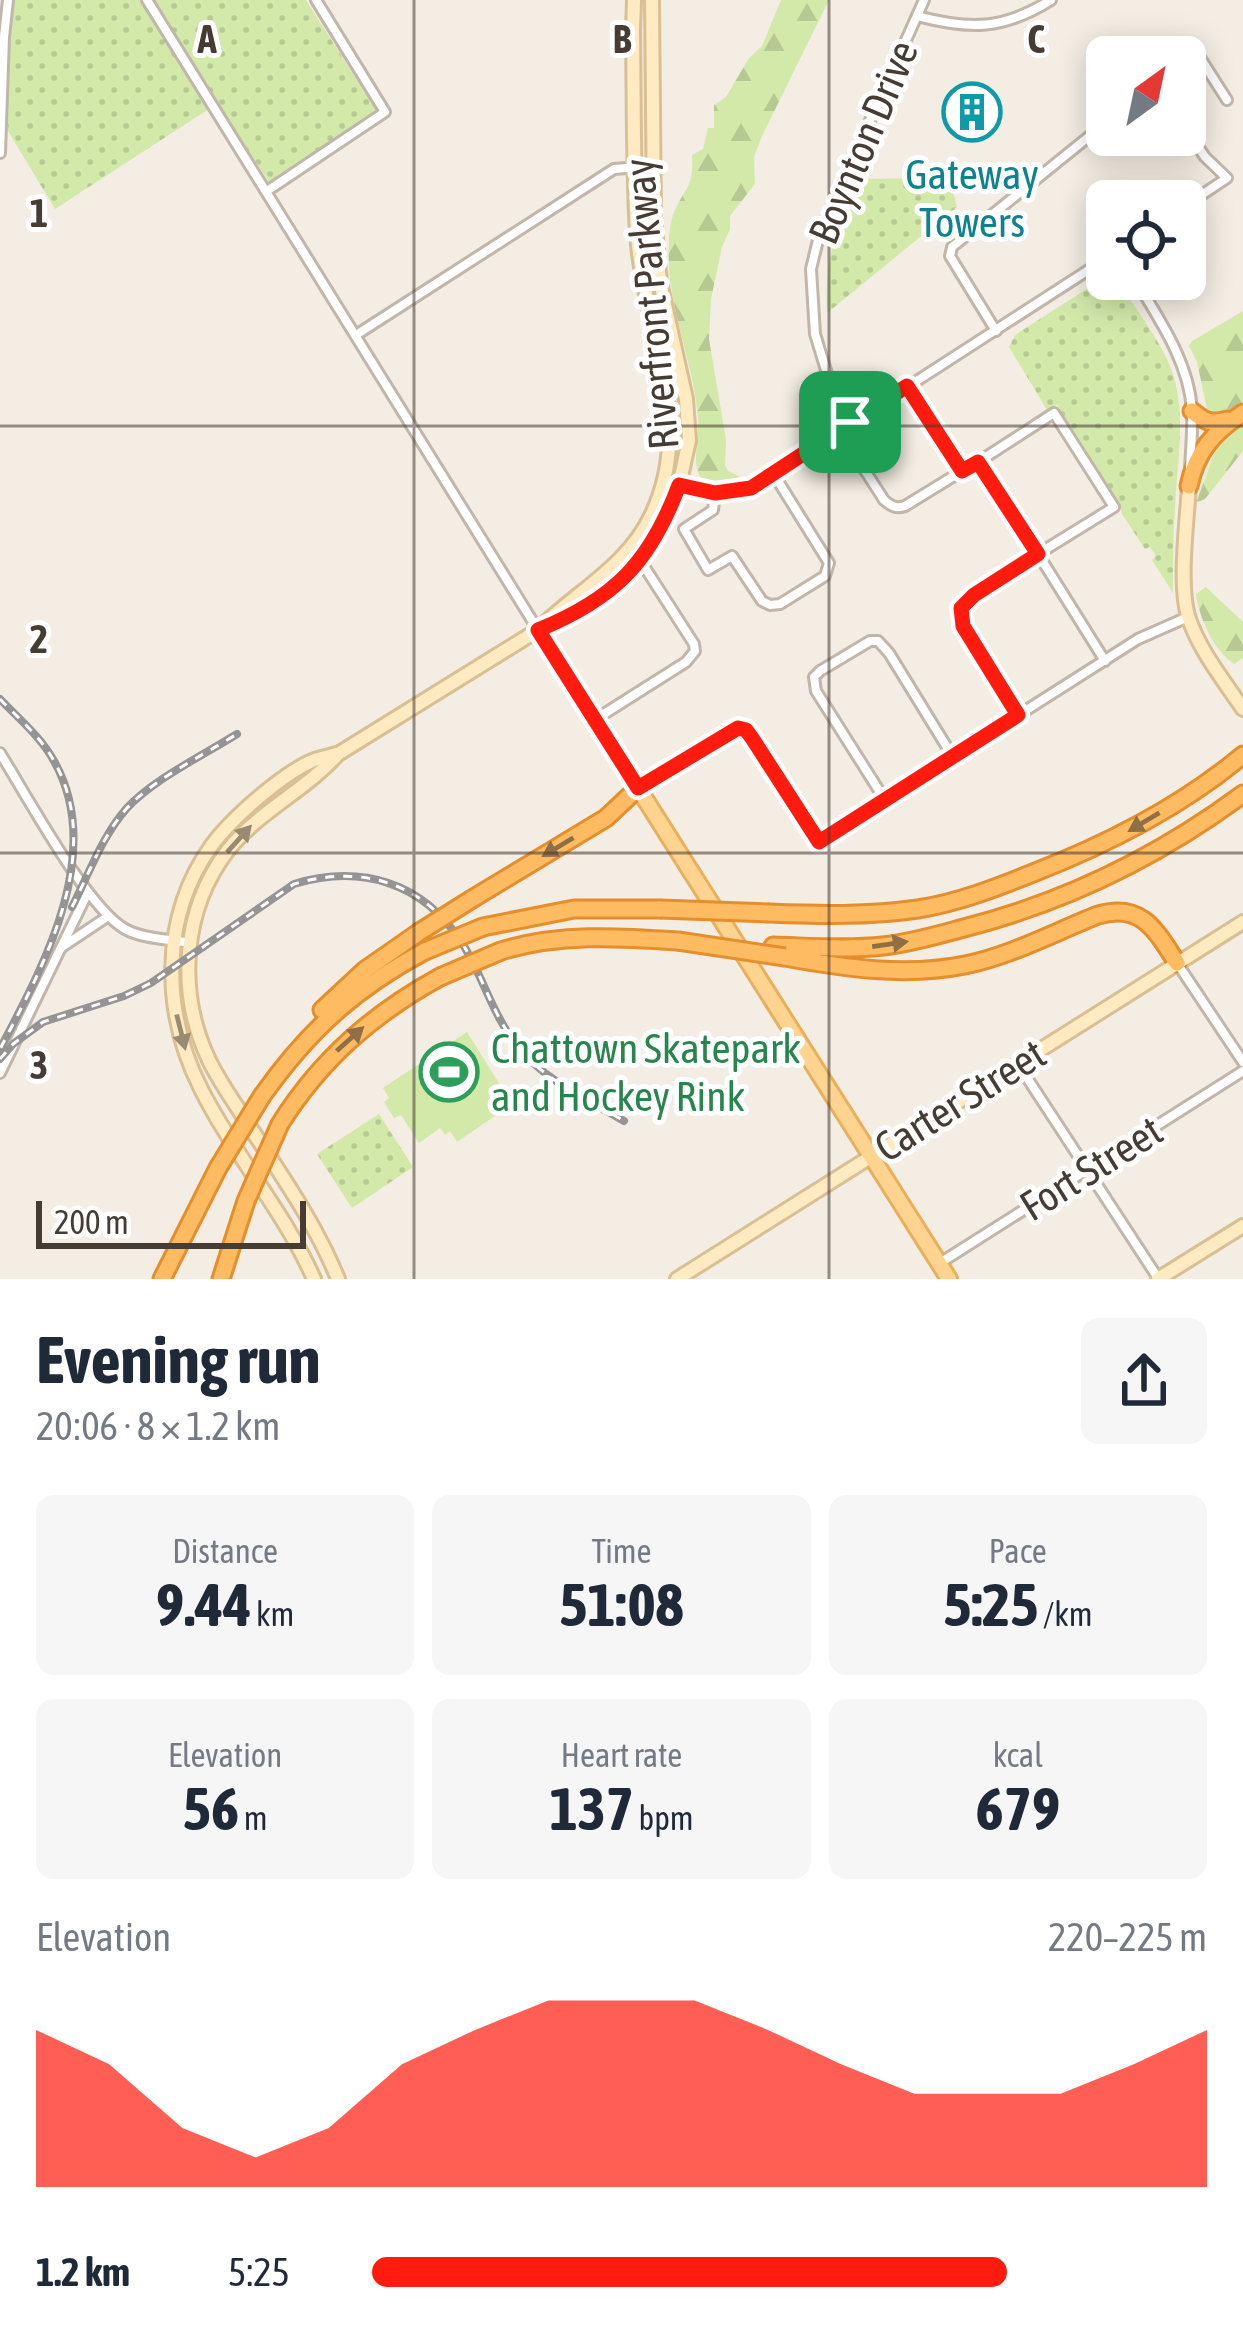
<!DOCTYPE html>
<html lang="en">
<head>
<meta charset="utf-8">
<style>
	:root { --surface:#fff; --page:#f6f6f7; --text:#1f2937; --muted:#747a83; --accent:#ff1b0e }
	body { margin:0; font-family:"Asap Condensed",sans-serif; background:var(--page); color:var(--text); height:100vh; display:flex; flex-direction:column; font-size:45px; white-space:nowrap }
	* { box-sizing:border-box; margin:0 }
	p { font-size:39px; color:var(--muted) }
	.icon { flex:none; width:66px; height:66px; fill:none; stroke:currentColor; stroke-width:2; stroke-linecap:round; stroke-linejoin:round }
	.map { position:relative; height:1279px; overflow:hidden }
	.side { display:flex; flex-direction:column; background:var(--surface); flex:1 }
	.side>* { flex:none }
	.needle { width:78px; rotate:33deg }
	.buttons { position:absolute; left:1086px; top:36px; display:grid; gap:24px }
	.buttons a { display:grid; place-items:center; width:120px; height:120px; border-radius:18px; background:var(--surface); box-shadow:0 6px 30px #0003; font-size:60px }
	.scale { position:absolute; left:36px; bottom:30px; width:270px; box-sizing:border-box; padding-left:12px; border:6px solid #453c33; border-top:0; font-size:33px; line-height:42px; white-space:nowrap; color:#453c33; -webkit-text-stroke:9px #fff; paint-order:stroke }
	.pin { position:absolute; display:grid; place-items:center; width:102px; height:102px; color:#fff; margin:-51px; border-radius:24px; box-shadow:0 6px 18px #0006 }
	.round { display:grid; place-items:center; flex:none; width:126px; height:126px; border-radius:18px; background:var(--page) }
	.overview { display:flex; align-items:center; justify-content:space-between; height:204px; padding:0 36px }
	h1 { font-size:66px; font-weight:700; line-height:90px }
	.metrics { display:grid; grid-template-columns:repeat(3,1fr); gap:18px; height:204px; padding:12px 36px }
	.metrics div { display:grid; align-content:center; border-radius:18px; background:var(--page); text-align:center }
	.metrics b { font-size:60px; font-weight:700 }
	.metrics small { font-size:33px; font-weight:400 }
	.metrics p { font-size:33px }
	.chart { height:336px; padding:24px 36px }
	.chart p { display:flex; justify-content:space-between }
	.chart svg { width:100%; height:216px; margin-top:12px; fill:var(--accent); opacity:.7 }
	ul { padding:0 36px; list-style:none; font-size:39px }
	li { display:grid; grid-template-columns:192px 144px 1fr; align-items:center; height:90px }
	li i { height:30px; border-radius:15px; background:var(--accent) }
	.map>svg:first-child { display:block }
	.grass { fill:#d3e9aa }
	.forest { fill:url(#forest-firs) }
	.park { fill:url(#park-dots) }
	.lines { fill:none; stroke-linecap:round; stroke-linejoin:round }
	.street-casing { stroke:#c1b6a9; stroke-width:14 }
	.secondary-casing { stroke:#d9bf93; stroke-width:18 }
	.primary-casing { stroke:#e9b05b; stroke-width:20 }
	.highway-casing { stroke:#e48e2c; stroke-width:21 }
	.street { stroke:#fff; stroke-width:8 }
	.secondary { stroke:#ffeac1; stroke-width:12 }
	.primary { stroke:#ffd490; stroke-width:14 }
	.highway { stroke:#ffbb62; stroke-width:15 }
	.rail-casing { stroke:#949494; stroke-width:8 }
	.rail { stroke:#fff; stroke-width:3; stroke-dasharray:9; stroke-linecap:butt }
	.highway-bridge-casing { stroke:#e48e2c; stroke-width:21; stroke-linecap:butt }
	.highway-bridge { stroke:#ffbb62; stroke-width:15 }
	.oneway { fill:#8f6f46 }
	.oneway2 { fill:#998a73 }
	.route-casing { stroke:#fff; stroke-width:24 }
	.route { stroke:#ff1b0e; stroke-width:15 }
	.grid { fill:none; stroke:#453c33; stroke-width:3; stroke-opacity:0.55 }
	.labels { text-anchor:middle; stroke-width:10; stroke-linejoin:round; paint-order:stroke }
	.street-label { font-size:42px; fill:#453c33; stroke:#fff }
	.culture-label { font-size:42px; fill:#0d838f; stroke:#fff }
	.leisure-label { font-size:42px; fill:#27864d; stroke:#fff; text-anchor:start }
	.grid-label { font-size:39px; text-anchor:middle; font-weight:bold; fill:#453c33; stroke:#fff; stroke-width:10; stroke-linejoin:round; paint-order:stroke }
</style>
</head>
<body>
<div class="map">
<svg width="1243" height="1279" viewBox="0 0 1243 1279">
	<defs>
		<pattern id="forest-firs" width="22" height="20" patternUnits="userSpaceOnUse" patternTransform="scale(3)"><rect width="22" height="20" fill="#d3e9aa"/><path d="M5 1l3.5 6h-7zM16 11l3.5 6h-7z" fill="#b6c993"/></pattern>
		<pattern id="park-dots" width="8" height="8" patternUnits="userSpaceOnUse" patternTransform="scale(3)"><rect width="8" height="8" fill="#d3e9aa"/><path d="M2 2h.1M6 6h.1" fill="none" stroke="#b6c993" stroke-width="1.8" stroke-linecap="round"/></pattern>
	</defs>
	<rect width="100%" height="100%" fill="#f3ede3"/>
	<path class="grass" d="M467,1032L512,1104L457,1142L450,1131L445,1135L440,1128L419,1143L401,1115L394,1118L384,1102L389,1098L383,1088Z"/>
	<g class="forest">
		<path d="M781,0H829L762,136L754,157L755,184L730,216V229L722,247L711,299L709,339L726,440L725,465L728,471L739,476L738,480C725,484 715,484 702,480C690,463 700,437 698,417C693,358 665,303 669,243C669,235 670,223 673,215C684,187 694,190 692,155L703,149L708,128H714V105L726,97L749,58L762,46Z"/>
		<path d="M1243,311V402L1218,415L1212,414L1207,409L1197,362L1189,346L1192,341Z"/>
		<path d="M1243,417V451L1205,499L1196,503L1217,446Z"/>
		<path d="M1206,587L1243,622V658L1234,664C1214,651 1199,618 1196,594Z"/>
	</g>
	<g class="park">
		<path d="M13,0H306L376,110L270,184L218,103L55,209L8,131L9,53Z"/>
		<path d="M859,175L871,179L949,177L957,207L827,313C824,259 837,223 859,175Z"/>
		<path d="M1107,276V279H1116C1133,304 1153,331 1167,359C1189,405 1177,459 1175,508C1173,536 1173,565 1173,593L1152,560L1156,556L1150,547L1145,549L1122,514L1119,504L1057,405L1047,410L1009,347L1015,335Z"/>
		<path d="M379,1114L413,1167L352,1208L317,1154Z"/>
	</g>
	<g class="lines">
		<g class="street-casing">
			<g id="street">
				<path d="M147,0L538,630"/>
				<path d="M917,16C970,30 1003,30 1051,0"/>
				<path d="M1185,61L1193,54L1199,56L1227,100"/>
				<path d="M1185,127L1205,157L1227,178L1185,206"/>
				<path d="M0,153L4,37L8,0"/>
				<path d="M267,191L385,112L316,0"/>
				<path d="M1135,279C1159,319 1189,362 1192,410C1193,429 1191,449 1190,468"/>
				<path d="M996,331L950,256L952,247L1107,122"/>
				<path d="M356,335L614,169L653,166"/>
				<path d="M907,386L962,471L978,462"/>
				<path d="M1054,413L1114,507L1038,554L978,462Z"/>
				<path d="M850,422L829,380L815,334L811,269L820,232L924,0"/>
				<path d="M839,430L884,500C891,506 896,509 905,506L962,471"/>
				<path d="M663,483L715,493L751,488L1107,258"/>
				<path d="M715,493L713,510L684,529L708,570L732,556L762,601L770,605L780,604L825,576L829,563L773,473"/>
				<path d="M1018,715L963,626L961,608L974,595L1038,554L1105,661"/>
				<path d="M596,719L686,662L695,651L694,644L640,560"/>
				<path d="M0,753C26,794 87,908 125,929C143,939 169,939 189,943"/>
				<path d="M639,788L738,728L746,731L752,738L819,842L1138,639L1188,617"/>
				<path d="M885,800L816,691L814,677L820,671L870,641H878L889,653L953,757"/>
				<path d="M62,947L107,917"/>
				<path d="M1177,963L1243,1062"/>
				<path d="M1018,1064L1158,1278"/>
				<path d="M0,1073L88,892"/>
				<path d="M940,1263L1243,1071"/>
			</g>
		</g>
		<g class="secondary-casing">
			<g id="secondary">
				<path d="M1189,486C1187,522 1178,586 1189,619C1200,651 1224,681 1243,709"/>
				<path d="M543,625C581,589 629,564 652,514C696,421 644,330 637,234C633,166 634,98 633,30L634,0"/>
				<path d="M538,630L638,788"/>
				<path d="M314,1279C284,1211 234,1155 201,1089C162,1012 160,917 212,845C232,818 280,776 310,762C317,758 328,757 336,754"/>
				<path d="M338,1279C315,1222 279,1172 246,1121C233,1100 218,1080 208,1058C177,991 182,910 228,850C259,811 305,791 338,754L538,630L574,615L604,595L627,575L652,545L666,519L679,486L689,440L686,399L660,282L654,218L652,0"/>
				<path d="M677,1279L1243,922"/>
				<path d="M1158,1279L1243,1226"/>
			</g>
		</g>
		<g class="primary-casing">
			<path id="primary" d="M638,788L949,1279"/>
		</g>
		<g class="highway-casing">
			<g id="highway">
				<path d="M1192,411C1204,421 1211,425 1227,420"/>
				<path d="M1189,486C1196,452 1214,431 1243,413"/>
				<path d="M472,899L606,818L638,788"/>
				<path d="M769,913C819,915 868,916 918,909C957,903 996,888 1033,873C1108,844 1181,807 1243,755"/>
				<path d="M483,927L574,909H660"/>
				<path d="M773,946C810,947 847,950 883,946C911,943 938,935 964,928C1066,902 1158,857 1243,794"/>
				<path d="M501,951C559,933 618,937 678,941"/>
				<path d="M785,957C845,968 905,977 965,965C1010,956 1055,932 1098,915C1142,902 1156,931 1177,963"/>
				<path d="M322,1010L365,970L418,933"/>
				<path d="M262,1096C308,1031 354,989 425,951"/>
				<path d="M280,1124C321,1059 373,1014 440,977"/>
				<path d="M162,1279L218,1168"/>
				<path d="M221,1279L246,1201"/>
			</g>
		</g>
		<use href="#street" class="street"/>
		<use href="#secondary" class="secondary"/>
		<use href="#primary" class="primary"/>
		<use href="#highway" class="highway"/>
		<g class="rail-casing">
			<g id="rail">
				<path d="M0,699C19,719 41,737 54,761C106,853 43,967 0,1049"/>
				<path d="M72,907C89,874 102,836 127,808C154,779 202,756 237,734"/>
				<path d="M0,1059L13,1044L43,1022L124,996L151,983L294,884C361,864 423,882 462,943C483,976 493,1017 519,1048C547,1082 586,1098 624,1121"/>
			</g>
		</g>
		<use href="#rail" class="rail"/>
		<g class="highway-bridge-casing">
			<g id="highway-bridge">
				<path d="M660,909L769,913"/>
				<path d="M418,933L472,899"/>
				<path d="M678,941L785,957"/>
				<path d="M425,951L483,927"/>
				<path d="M440,977L501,951"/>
				<path d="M218,1168L262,1096"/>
				<path d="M246,1201L280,1124"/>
			</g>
		</g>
		<use href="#highway-bridge" class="highway-bridge"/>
	</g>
	<defs><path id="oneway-solid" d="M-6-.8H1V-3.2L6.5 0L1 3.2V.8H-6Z" transform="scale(3)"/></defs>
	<g class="oneway">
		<use href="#oneway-solid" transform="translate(1144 822) rotate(149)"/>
		<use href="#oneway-solid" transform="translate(558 847) rotate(149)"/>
		<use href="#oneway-solid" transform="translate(890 944) rotate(-8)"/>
		<use href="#oneway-solid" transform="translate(350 1039) rotate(-42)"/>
	</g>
	<g class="oneway2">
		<use href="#oneway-solid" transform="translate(239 839) rotate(-48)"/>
		<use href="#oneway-solid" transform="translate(181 1032) rotate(76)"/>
	</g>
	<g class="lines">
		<g class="route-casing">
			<path id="route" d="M907,386L962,471L978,462L1038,554L974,595L961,608L963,626L1018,715L819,842L752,738L746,730L738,728L638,788L538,630C614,599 650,563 679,485L715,493L751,488Z"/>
		</g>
		<use href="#route" class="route"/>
	</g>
	<path class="grid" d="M414,0V1279M829,0V1279M0,426H1243M0,853H1243"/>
	<defs>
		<g id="building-ring" transform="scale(3)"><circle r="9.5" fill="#fff" stroke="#0f9aa8" stroke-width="1.5"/><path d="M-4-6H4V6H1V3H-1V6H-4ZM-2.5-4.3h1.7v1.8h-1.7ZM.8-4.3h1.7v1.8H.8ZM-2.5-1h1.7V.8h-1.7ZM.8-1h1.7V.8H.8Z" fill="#0f9aa8"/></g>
		<g id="stadium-ring" transform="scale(3)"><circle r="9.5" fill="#fff" stroke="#2e9e5b" stroke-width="1.5"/><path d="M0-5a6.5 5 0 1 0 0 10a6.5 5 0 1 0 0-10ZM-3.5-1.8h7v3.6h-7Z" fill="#2e9e5b"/></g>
	</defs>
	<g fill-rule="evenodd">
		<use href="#building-ring" x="972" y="112"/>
		<use href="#stadium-ring" x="449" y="1072"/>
	</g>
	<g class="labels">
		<g class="street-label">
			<text transform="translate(863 142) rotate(-67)" y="15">Boynton Drive</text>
			<text transform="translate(651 304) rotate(-95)" y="15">Riverfront Parkway</text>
			<text transform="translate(960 1100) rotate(-32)" y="15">Carter Street</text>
			<text transform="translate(1091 1168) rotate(-32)" y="15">Fort Street</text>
		</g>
		<g class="culture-label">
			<text x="972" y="189">Gateway<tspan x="972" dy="48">Towers</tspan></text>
		</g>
		<g class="leisure-label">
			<text x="491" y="1063">Chattown Skatepark<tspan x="491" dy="48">and Hockey Rink</tspan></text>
		</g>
	</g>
	<g class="grid-label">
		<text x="207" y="53">A</text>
		<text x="622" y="53">B</text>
		<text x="1036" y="53">C</text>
		<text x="39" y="227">1</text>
		<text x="39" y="653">2</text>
		<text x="39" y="1079">3</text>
	</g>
</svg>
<div class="buttons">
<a><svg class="needle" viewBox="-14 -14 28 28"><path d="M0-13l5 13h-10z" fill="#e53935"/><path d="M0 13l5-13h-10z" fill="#747a83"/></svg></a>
<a><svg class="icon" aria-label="locate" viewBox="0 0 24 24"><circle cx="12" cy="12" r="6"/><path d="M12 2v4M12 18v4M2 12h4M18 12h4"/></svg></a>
</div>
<div class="scale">200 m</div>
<div class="pin" style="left:850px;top:422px;background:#1e9e55"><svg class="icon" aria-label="arrive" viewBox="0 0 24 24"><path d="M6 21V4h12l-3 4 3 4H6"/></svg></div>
</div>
<section class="side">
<div class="overview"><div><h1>Evening run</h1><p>20:06 · 8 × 1.2 km</p></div><a class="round"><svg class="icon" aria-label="share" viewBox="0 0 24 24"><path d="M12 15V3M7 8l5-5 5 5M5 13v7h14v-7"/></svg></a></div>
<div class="metrics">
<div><p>Distance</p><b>9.44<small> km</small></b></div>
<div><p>Time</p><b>51:08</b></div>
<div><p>Pace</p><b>5:25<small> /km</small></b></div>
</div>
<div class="metrics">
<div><p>Elevation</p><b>56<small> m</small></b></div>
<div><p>Heart rate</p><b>137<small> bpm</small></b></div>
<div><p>kcal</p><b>679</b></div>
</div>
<div class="chart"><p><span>Elevation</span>220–225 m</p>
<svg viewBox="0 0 160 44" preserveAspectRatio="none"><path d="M0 44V12L10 19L20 32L30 38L40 32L50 19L60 12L70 6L80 6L90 6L100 12L110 19L120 25L130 25L140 25L150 19L160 12V44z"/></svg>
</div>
<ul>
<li><b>1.2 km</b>5:25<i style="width:76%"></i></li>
</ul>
</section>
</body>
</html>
